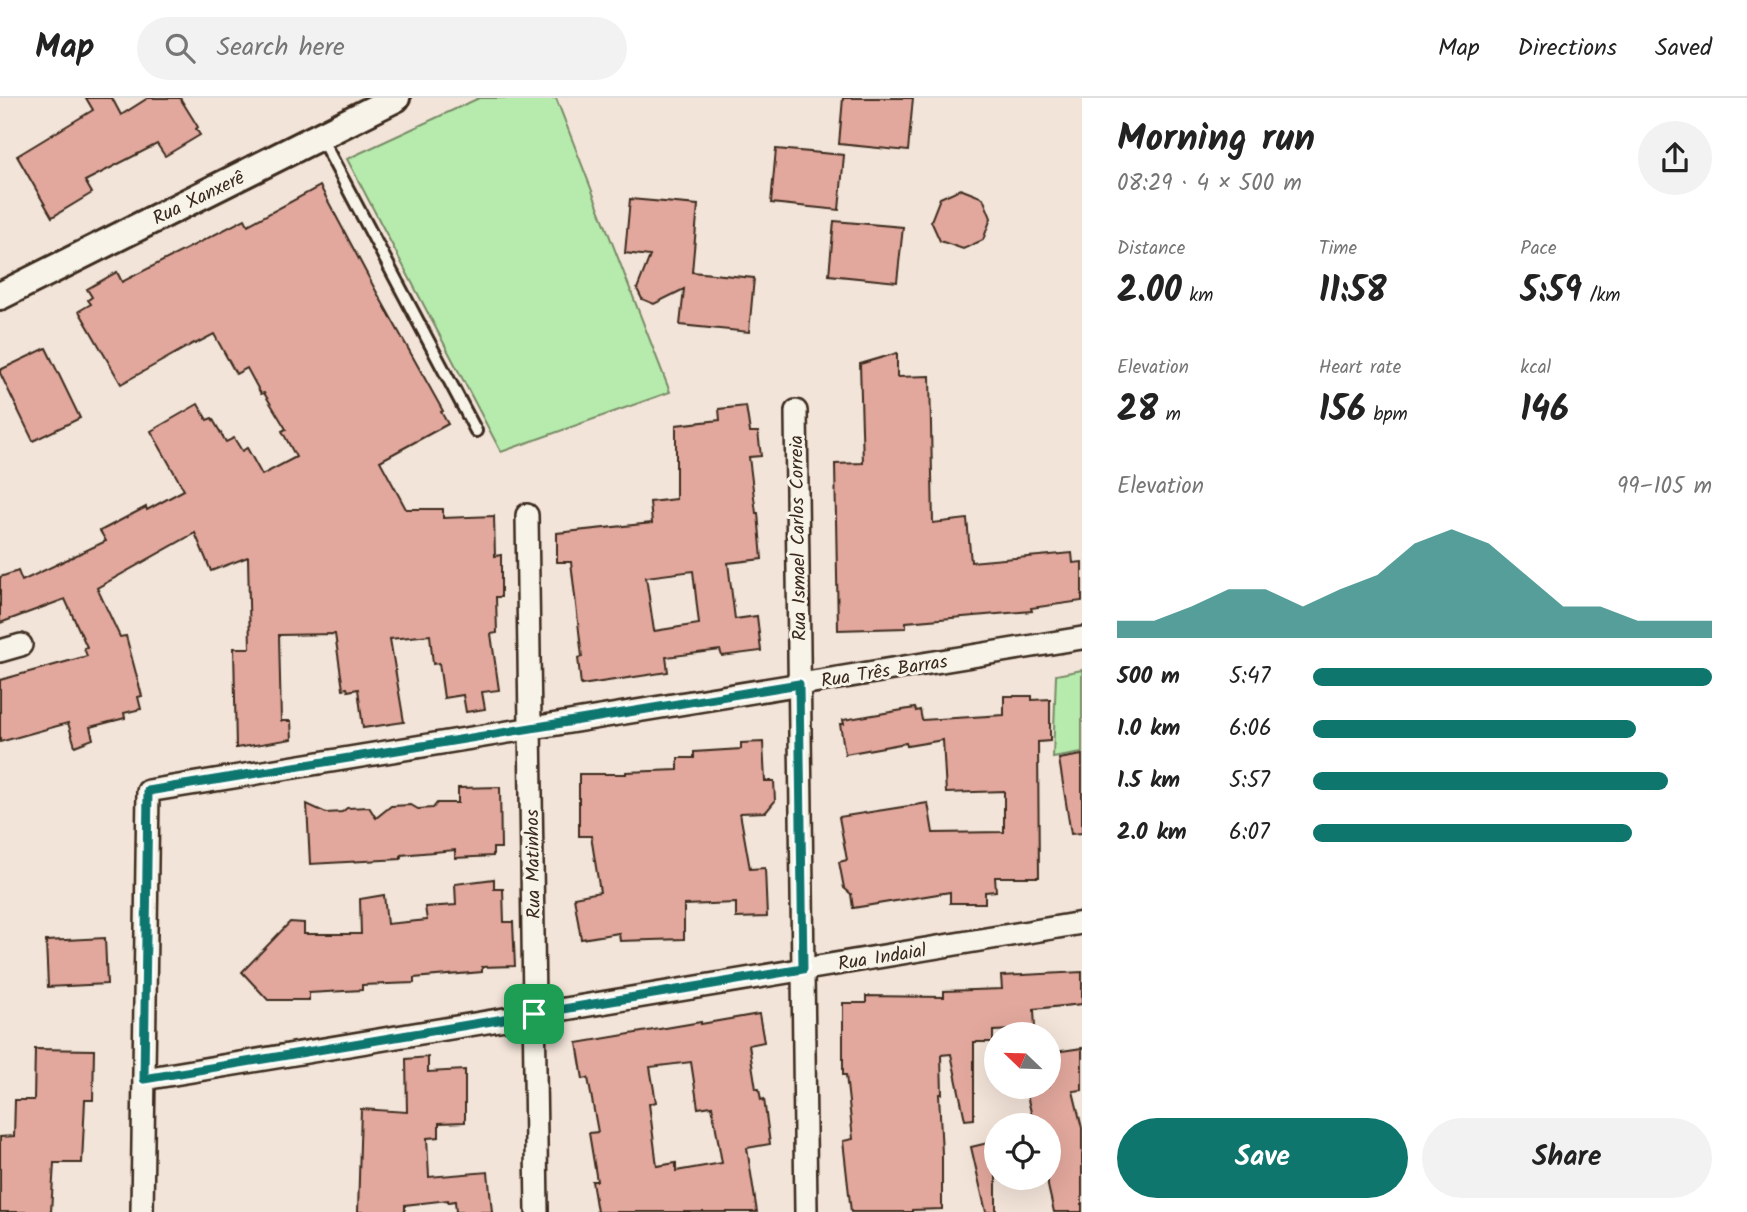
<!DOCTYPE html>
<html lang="en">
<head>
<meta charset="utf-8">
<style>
	:root { --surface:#fff; --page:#f2f2f2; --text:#222; --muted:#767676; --line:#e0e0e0; --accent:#0f766e }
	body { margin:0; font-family:Kalam,sans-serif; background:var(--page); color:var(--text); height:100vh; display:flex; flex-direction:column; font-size:26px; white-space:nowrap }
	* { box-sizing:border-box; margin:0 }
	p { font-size:23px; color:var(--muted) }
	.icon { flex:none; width:38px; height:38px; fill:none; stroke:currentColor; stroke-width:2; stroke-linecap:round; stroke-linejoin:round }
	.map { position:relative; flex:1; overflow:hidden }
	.sheet { display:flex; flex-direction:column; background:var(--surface); width:665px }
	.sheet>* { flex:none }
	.needle { width:46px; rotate:293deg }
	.buttons { position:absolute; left:984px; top:924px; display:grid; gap:14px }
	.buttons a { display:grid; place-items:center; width:77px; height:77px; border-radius:50%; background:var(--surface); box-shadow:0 7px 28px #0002; font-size:35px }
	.pin { position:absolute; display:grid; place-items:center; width:60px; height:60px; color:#fff; margin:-30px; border-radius:14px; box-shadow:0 4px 10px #0006 }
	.round { display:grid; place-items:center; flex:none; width:74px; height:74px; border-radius:37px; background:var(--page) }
	.headline { display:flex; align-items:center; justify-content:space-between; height:119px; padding:0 35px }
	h1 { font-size:38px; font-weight:600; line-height:52px }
	.stats { display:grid; grid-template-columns:repeat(3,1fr); gap:10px; height:119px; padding:7px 35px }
	.stats div { display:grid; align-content:center }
	.stats b { font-size:35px; font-weight:600 }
	.stats small { font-size:19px; font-weight:400 }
	.stats p { font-size:19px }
	.chart { height:196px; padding:14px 35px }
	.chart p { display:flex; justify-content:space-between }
	.chart svg { width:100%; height:126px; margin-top:7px; fill:var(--accent); opacity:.7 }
	.cta { display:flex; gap:14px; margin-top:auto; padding:14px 35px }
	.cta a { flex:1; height:80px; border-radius:42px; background:var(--accent); color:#fff; font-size:28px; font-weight:600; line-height:80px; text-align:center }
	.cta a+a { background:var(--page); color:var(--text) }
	ul { padding:0 35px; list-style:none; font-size:23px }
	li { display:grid; grid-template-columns:112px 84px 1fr; align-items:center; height:52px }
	li i { height:18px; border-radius:9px; background:var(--accent) }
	header { display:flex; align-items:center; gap:42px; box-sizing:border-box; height:98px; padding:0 35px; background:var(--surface); border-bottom:2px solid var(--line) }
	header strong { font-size:33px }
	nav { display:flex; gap:38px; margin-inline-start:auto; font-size:24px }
	.search { width:490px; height:63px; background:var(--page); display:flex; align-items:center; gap:18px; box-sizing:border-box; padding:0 24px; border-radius:38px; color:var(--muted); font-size:26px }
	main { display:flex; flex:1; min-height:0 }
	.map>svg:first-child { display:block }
	.green { fill:#b6ebad; stroke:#788a66; stroke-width:2 }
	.building { fill:#e2a89d; stroke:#3b2a1e; stroke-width:2; fill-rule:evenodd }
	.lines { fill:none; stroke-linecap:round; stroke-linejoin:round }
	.service-casing { stroke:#3b2a1e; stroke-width:16 }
	.minor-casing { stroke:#3b2a1e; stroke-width:26 }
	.tertiary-casing { stroke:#3b2a1e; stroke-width:32 }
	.service { stroke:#f7f3e8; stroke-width:10 }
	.minor { stroke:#f7f3e8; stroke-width:21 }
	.tertiary { stroke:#f7f3e8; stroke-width:26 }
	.route-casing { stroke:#fff; stroke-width:14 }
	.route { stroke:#0f766e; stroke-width:9 }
	.labels { text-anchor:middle; stroke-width:6; stroke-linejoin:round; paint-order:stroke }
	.street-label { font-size:19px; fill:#3b2a1e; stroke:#f7f3e8 }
</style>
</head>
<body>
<header>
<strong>Map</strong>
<div class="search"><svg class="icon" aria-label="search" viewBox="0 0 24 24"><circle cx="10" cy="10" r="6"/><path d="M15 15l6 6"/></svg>Search here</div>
<nav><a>Map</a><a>Directions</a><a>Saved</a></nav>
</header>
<main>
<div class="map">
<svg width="1082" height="1114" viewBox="0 0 1082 1114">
	<rect width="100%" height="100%" fill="#f3e4d9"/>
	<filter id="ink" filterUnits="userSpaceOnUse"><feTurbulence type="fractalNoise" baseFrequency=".0143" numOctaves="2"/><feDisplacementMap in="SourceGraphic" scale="14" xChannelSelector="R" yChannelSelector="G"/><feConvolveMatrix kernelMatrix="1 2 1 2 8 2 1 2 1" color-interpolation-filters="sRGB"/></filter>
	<g filter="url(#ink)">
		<g class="green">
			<path d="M479,0H556L670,294L501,354L347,61Z"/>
			<path d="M1082,572V655L1053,660L1056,577Z"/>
		</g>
		<g class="building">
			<path d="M86,0H112L121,17L148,0H180L198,29L196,31L200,37L165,58L157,46L85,83L92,95L52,119L17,58L93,12Z"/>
			<path d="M843,0H913L908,53L839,46Z"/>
			<path d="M776,51L844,57L839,112L771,105Z"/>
			<path d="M320,88L376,193L443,313L441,314L448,326L380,363L406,411H443V420L494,418L495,458L501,457V499H496L497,535L491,536L499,592L482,594L485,611L466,614L463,597L444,600L439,565L433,566L430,537L390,541L404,624L363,630L358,591L348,593L347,590L343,591L335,536L279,537L281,623H291L292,641L236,650L234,550H250L248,459L211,473L195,435L97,490L120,539L126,538L142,598L138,599L141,611L124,615L125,620L90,629L93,641L75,648L68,625L0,644V582L87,558L84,550L87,549L65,501L0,525V479L18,473L22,483L106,443L100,433L146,409L147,412L184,392L151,333L198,306L207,322L212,320L226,344L234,340L242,353L247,350L262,377L296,359L282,333L286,331L264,295L261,296L247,270L236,276L214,236L195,246L194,245L121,286L79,213L91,206L88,202L92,199L87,191L117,174L122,184L245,121L248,127Z"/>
			<path d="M960,91L983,100L991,120L983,142L963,151L940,143L931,123L940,100Z"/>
			<path d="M630,101L698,107L692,174L754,180L749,234L680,227L684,191L654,206L642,201L637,191L650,158L625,155Z"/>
			<path d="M834,123L903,129L897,184L829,177Z"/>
			<path d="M46,250L80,320L33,343L0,275V272Z"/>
			<path d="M897,255V279L930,278L933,425L967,421L971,464L1072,455L1073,465L1082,464V503L1031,510L1032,513L906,524V530L838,532L835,366L863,365L860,266Z"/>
			<path d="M746,308L750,334H758L761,358L749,359L756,415H758L762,461L728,465L735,521L757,518L761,553L722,558L720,552L666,559L668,574L581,587L578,560L582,559L571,464H557V435L652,425L650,404L676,401V327L720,322L719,311ZM693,473L699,526L654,533L646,479Z"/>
			<path d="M1004,598H1032V602L1050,601V643L1038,644L1039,779H995L996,793L985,794V805H950V794L853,810L851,796L844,790L839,764L847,762L839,719L928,705L933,735L1004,734V693L946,695L943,642L907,648L906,645L845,656L840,626H844L843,622L915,610L916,613L920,612L922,622L1004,617Z"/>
			<path d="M763,644L765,683H774L775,703L766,714L740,715L750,771L765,770L767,819L736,820V805L684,807V841L620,843L619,835L581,841L574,799L600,794L591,738H579V676H626V674L678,672V660H694V654L741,651V645Z"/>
			<path d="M1082,657V735L1071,736L1059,661Z"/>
			<path d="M500,689L501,750H493V758L455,760V752L401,757V761L310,766L307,706L326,715L342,714L347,710L369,709L376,720L391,708L411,707L418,711L433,710L437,705H458V690Z"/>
			<path d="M494,781V791H503L504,824H513L515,868L482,869V874L414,880V885L362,887V892L309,895V902H268L242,874L290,824L304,825V836H361L360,801L384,797L387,826L427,822L425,809L456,807L455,786Z"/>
			<path d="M105,840L107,886L48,889L46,843Z"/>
			<path d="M1082,874V906L1034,911L1035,931L993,933V944H974V1021L965,1022L951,956L941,957L942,996H939L942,1056V1111L912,1112V1114H851L843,1043L853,1041L846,977H843V905H866V898L944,899V893L1002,891L1001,878Z"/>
			<path d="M759,916L764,944L749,947L756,991H759L761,1002L764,1001L770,1046L747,1050L757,1114H597L592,1083H597L589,1035L598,1034L588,980L583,981L577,945L701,924V926ZM691,964L698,1010L712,1008L722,1065L676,1073V1065L657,1068L649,1006L656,1004L650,969Z"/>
			<path d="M1082,950V992L1073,993L1082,1030V1114H1054L1048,1088V1027H1034L1025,989H1048V955Z"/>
			<path d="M35,951L94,952L93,1002H85L82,1065H54L51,1114H0V1039L14,1038L15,1002H34Z"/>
			<path d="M428,959V974L465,972V1024L439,1025V1039L427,1040L429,1079L488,1074L492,1114H456L455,1103L448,1104V1102L405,1107V1114H358L361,1011L407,1014L406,961Z"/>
			<path d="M996,1043V1114H986L971,1049Z"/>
		</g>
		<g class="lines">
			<g class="service-casing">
				<path id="service" d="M320,38L476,333"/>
			</g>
			<g class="minor-casing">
				<g id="minor">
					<path d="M796,313L806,1114"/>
					<path d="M527,417L537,1114"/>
					<path d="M0,553L21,547"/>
					<path d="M144,981L1082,825"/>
					<path d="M142,1114L148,693L1082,540"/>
				</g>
			</g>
			<g class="tertiary-casing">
				<path id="tertiary" d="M0,198L396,0"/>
			</g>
			<use href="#service" class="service"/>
			<use href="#minor" class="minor"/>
			<use href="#tertiary" class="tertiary"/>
		</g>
	</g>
	<g class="lines" filter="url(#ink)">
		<g class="route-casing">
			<path id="route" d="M799,586L803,871L144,981L148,693Z"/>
		</g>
		<use href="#route" class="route"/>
	</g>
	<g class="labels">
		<g class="street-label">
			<text transform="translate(198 99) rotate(-26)" y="7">Rua Xanxerê</text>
			<text transform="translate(797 440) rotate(-91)" y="7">Rua Ismael Carlos Correia</text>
			<text transform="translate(884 572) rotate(-9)" y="7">Rua Três Barras</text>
			<text transform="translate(532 766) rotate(-91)" y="7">Rua Matinhos</text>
			<text transform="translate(882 858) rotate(-9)" y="7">Rua Indaial</text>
		</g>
	</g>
</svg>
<div class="buttons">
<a><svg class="needle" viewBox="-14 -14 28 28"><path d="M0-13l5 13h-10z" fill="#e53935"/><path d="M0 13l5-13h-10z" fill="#767676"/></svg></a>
<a><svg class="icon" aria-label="locate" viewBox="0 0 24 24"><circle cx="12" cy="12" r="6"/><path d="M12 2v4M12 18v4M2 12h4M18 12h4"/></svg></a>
</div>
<div class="pin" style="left:534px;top:916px;background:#1e9e55"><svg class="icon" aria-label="arrive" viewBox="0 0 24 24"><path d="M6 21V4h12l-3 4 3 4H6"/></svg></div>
</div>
<section class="sheet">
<div class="headline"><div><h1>Morning run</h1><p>08:29 · 4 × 500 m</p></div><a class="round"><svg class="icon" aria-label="share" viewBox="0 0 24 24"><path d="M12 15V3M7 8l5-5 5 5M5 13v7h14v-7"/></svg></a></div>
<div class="stats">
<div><p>Distance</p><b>2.00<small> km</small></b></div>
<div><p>Time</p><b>11:58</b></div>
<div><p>Pace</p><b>5:59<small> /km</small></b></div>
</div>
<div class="stats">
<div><p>Elevation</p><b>28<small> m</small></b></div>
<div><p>Heart rate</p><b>156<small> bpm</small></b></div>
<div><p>kcal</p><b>146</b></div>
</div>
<div class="chart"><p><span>Elevation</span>99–105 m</p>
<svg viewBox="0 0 160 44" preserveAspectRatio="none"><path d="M0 44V38L10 38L20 33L30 27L40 27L50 33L60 27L70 22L80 11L90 6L100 11L110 22L120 33L130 33L140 38L150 38L160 38V44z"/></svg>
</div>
<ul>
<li><b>500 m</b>5:47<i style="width:100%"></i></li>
<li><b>1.0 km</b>6:06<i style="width:81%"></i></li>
<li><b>1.5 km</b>5:57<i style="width:89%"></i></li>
<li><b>2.0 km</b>6:07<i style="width:80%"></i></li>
</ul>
<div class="cta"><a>Save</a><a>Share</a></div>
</section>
</main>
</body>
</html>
